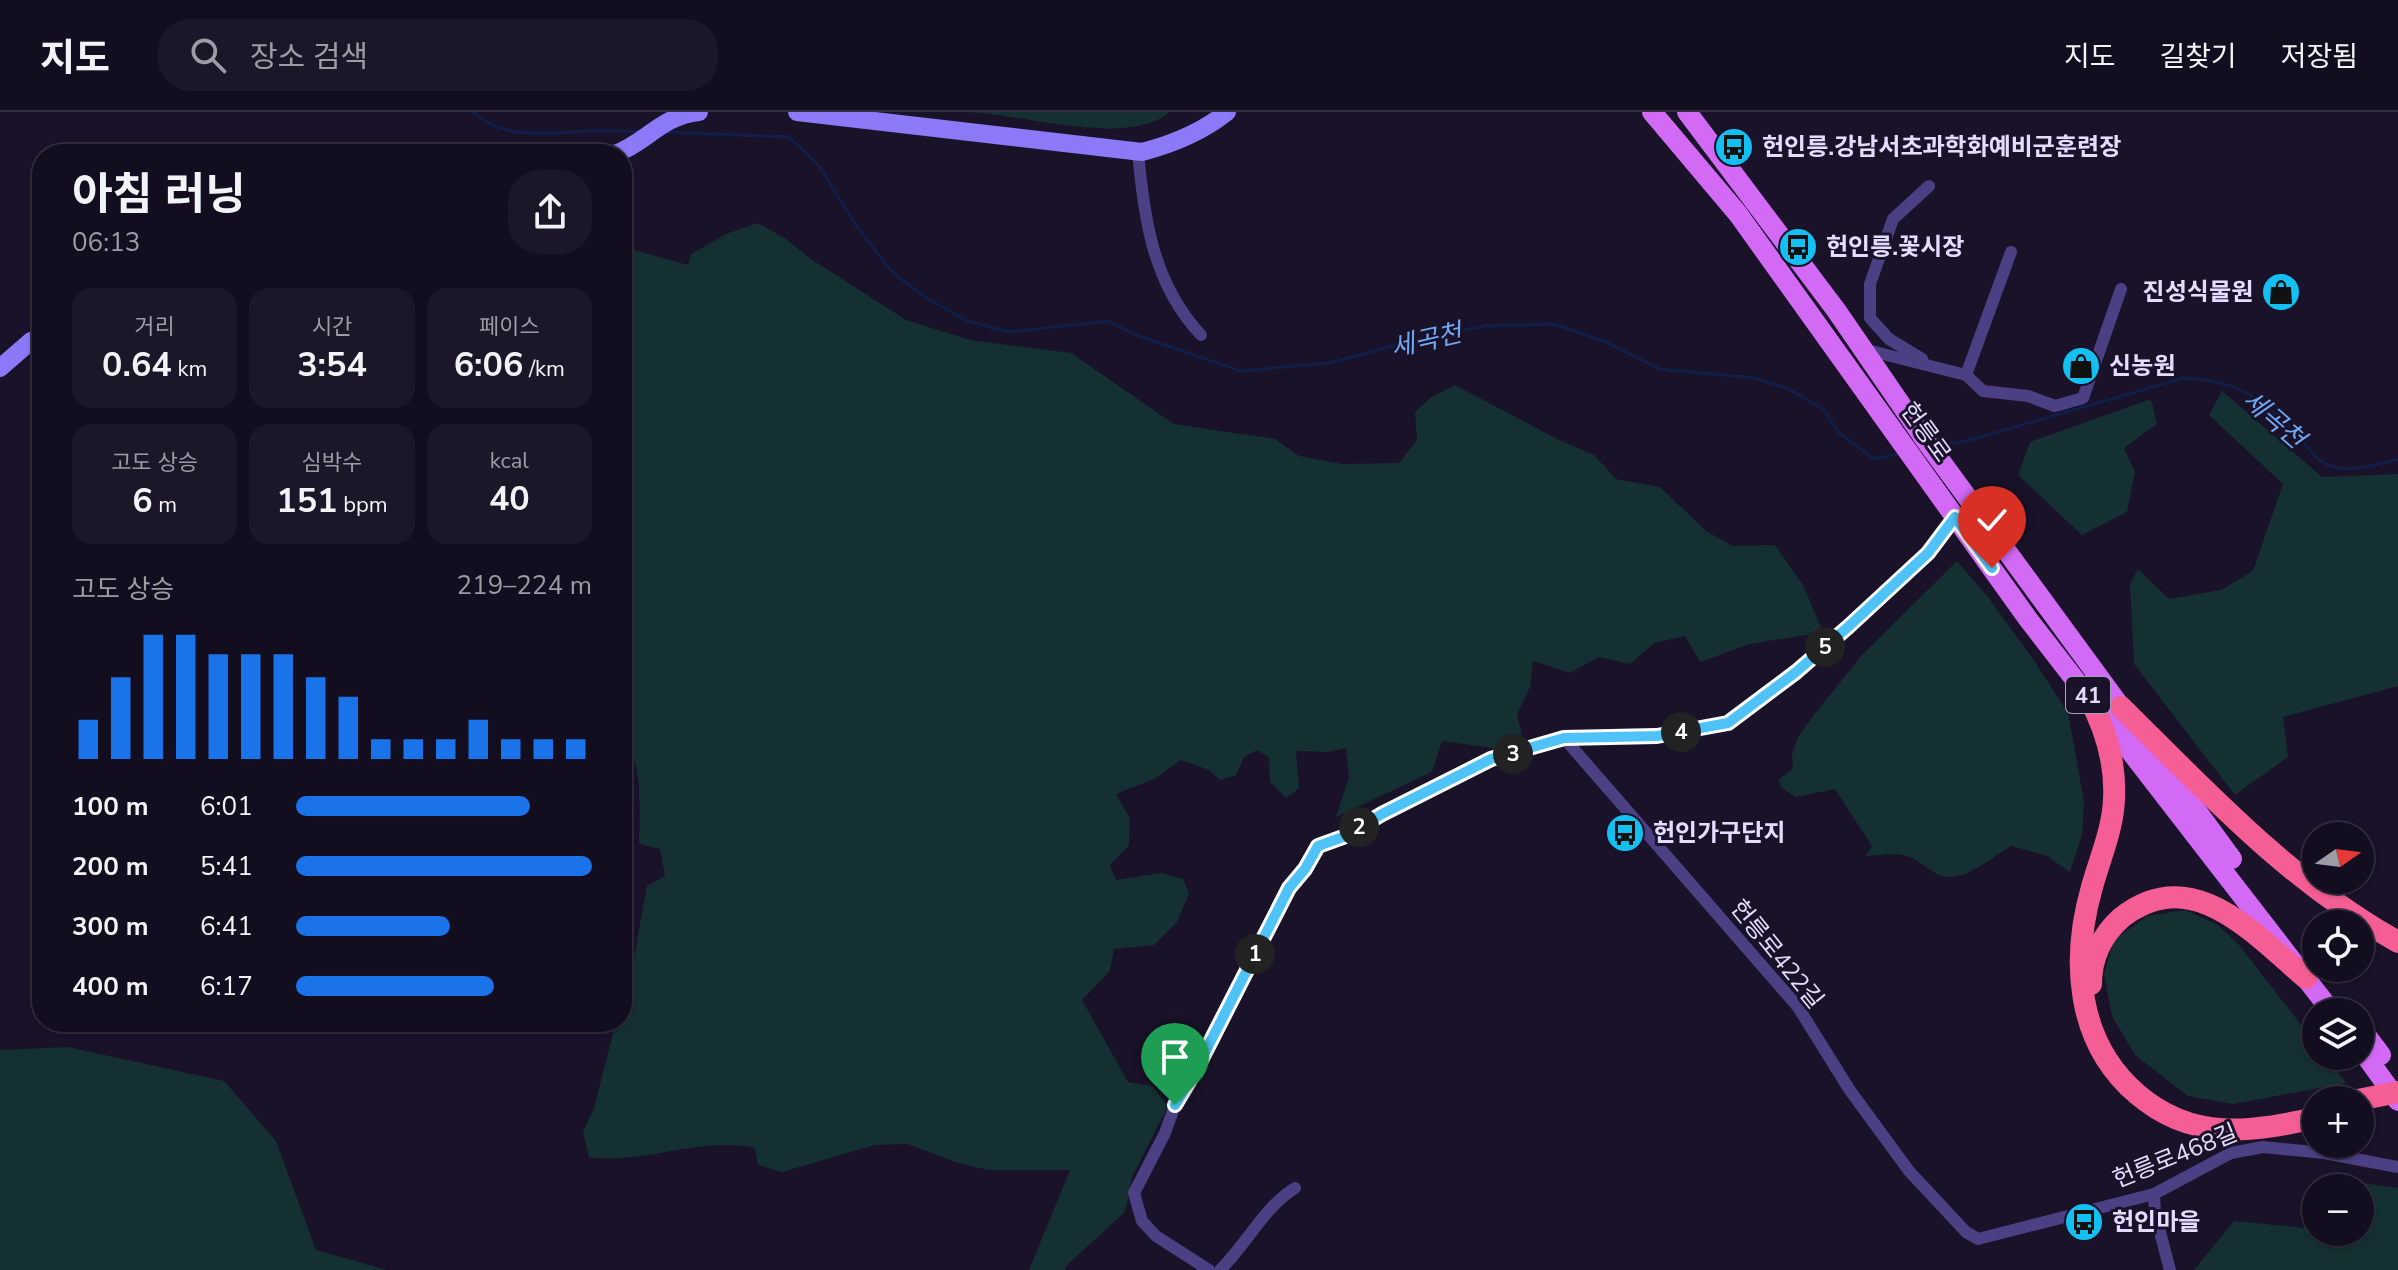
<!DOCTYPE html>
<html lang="ko">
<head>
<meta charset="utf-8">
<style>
	:root { --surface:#130e1f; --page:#1c1728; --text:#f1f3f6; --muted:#9d9ca4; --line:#322e3d; --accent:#1a73e8 }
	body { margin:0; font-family:"Nunito Sans","Noto Sans KR",sans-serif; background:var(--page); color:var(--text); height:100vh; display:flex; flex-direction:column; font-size:30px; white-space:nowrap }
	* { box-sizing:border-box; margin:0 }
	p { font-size:26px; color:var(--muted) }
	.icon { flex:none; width:44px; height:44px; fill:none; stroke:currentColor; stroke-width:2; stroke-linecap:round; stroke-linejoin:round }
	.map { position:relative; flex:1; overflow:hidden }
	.side { position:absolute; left:32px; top:32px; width:600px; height:888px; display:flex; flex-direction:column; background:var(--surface); border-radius:32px; box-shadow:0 2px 6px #0004,0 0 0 2px var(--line) }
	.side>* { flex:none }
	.needle { width:52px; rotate:76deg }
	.buttons { position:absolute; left:2302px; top:710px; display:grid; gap:16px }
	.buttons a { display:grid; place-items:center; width:72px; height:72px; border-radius:50%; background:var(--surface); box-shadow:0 2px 6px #0004,0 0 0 2px var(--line); font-size:40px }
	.pin { position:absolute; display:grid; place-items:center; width:68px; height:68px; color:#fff; margin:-82px -34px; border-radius:50% 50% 50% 0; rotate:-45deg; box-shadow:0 0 8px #0007 }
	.pin .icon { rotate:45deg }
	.km { position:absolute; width:40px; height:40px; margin:-20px; border-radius:50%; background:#222; color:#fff; font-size:22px; line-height:40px; text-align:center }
	.round { display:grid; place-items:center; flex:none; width:84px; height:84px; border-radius:32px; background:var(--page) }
	.summary { display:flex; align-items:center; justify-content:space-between; height:136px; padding:0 40px }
	h1 { font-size:44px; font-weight:700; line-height:60px }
	.stats { display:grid; grid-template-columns:repeat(3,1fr); gap:12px; height:136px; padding:8px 40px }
	.stats div { display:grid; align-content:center; border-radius:20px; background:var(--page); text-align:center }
	.stats b { font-size:34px; font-weight:700 }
	.stats small { font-size:22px; font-weight:400 }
	.stats p { font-size:22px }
	.chart { height:224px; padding:16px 40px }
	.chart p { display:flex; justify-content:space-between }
	.chart svg { width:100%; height:144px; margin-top:8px; stroke:var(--accent); stroke-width:6 }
	ul { padding:0 40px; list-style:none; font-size:26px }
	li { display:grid; grid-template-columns:128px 96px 1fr; align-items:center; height:60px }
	li i { height:20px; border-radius:10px; background:var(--accent) }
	header { display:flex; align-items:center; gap:48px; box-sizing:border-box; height:112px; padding:0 40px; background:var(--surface); border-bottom:2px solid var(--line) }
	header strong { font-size:38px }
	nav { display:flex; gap:44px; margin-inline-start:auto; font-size:28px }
	.search { width:560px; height:72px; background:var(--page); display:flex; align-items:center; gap:20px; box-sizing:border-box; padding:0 28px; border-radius:32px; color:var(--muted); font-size:30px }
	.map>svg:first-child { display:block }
	.green { fill:#153032 }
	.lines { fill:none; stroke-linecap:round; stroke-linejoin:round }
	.stream { stroke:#101f49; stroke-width:3 }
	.street { stroke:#4b4084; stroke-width:12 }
	.secondary { stroke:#8b79f7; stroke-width:18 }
	.primary { stroke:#d36af6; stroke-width:20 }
	.highway { stroke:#f55e94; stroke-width:22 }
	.highway-bridge { stroke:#f55e94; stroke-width:22 }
	.route-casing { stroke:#fff; stroke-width:16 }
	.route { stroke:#4fc3f7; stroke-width:10 }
	.labels { text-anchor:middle; stroke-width:6; stroke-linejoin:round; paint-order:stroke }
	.shield { fill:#191229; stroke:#a79fbd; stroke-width:2 }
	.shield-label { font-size:22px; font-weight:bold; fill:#e4dcfd }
	.poi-label { font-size:24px; font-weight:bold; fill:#e4dcfd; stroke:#191229; text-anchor:start }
	.street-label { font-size:24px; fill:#e4dcfd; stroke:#191229 }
	.water-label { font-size:26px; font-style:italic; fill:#70a8f6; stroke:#191229 }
</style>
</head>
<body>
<header>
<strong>지도</strong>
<div class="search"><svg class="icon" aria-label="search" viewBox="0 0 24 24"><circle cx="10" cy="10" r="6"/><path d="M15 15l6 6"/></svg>장소 검색</div>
<nav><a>지도</a><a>길찾기</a><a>저장됨</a></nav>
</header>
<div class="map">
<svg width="2398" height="1158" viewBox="0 0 2398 1158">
	<rect width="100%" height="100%" fill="#191229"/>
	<g class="green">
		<path d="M963,0H1170C1126,37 1017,0 963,0Z"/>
		<path d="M622,104L625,107L623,135L688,153L691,142L726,122L758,111L786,127L811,147L906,208L970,228L1071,241L1174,312L1275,327L1299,344L1342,352L1399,351L1417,328L1415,300L1430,286L1455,273L1557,327L1594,343L1616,367L1660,375L1706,419L1733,434L1775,433L1803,473L1823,520L1750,532L1700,550L1685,524L1654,531L1630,552L1599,545L1570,561L1533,549L1530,575L1517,602L1522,623L1493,636L1442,629L1432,660L1336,705L1349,665L1346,636L1327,640L1296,639L1299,676L1286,686L1270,670L1269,645L1257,638L1244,645L1236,663L1220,668L1209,658L1181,648L1156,666L1116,682L1130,707L1129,733L1110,753L1116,768L1161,761L1183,767L1189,781L1177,810L1154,833L1114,837L1110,859L1082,888L1128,970L1152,974L1168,994L1132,1065L1125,1100L1066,1154L1065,1158H1029L1070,1058H988L955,1050L908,1032L875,1033L782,1060L758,1053L755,1036C700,1024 644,1053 589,1045L583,1020L594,996L616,910H622V889L634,845L647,774L665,764L660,737L639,732C640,696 643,651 622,622Z"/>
		<path d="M2222,279L2322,365L2398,362V574L2283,605L2288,645L2235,683L2134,552L2130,472L2138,457L2169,487L2221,478L2253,459L2283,372L2209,303Z"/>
		<path d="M2151,287L2157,312L2124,336L2135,360L2127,400L2082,423L2018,363L2030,330Z"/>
		<path d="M1957,449L1988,485L2035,550L2068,601L2084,689L2082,723L2070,760L2047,744L2012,734C1994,743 1970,766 1949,765C1934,765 1924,751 1910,745C1897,740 1879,743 1865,744L1872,734L1835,677L1795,685L1782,676L1778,668L1793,657L1792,641L1798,625L1813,604L1862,543Z"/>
		<path d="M2185,798L2218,813L2239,833L2316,932V944H2326L2346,971L2233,992L2188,984L2135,943L2112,904L2104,862L2114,828L2147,804Z"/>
		<path d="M68,935L224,969L276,1029L316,1138L387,1158H0V938Z"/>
		<path d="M2348,1069L2398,1076V1158H2194L2234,1109L2306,1116L2316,1107V1120H2360V1076H2342Z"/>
	</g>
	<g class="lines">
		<g class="stream">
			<path d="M473,0C505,30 550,20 589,19C606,18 623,19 640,20"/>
			<path d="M667,20L789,25L820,55L855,112L892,160L922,183L967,209L1009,220L1108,209L1136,223L1241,259L1329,251L1419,227L1485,214L1554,212L1606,230L1660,257L1754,266L1789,277L1823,297L1839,321L1874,347L1902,341"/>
			<path d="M1941,334L1970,328L2184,266C2240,269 2260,285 2298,324C2305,332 2314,345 2324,351C2344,363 2377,353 2398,347"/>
		</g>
		<g class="street">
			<path d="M1138,40C1144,107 1153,172 1201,223"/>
			<path d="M1863,237L1966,263L1983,279L2028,284L2055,294L2083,286L2121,177"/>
			<path d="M1922,247L1889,227L1870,206V172L1893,107L1929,74"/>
			<path d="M1966,263L2011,140"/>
			<path d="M1564,626L1798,895L1849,977L1909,1059L1966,1120L1978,1127L2154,1082L2231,1041L2263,1035L2324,1041L2398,1055"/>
			<path d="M2154,1082L2155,1101L2170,1158"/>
			<path d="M1209,1158L1156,1124L1142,1109L1134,1081L1165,1021L1175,993L1197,956L1289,776L1305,757L1318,734L1343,725L1382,702L1491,647L1564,626L1657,624L1728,611L1796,560L1848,515L1928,441L1955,405"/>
			<path d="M1220,1158C1247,1132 1263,1096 1295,1076"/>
		</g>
		<g class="secondary">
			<path d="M797,0L1142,40C1173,32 1202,20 1227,0"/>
			<path d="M615,42C646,31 661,4 699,0"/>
			<path d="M0,256L31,229L42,225"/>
		</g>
		<g class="primary">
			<path d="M1652,0L1738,102L2028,507L2332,900"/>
			<path d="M1687,0L1836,198L1926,329L2232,747"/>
			<path d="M2360,915L2381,943"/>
			<path d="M2360,936L2398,989"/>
		</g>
		<g class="highway">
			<path d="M2087,582C2104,613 2116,650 2114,687C2113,717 2100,746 2092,775C2071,848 2076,930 2137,982C2193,1030 2250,1020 2316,1006"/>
			<path d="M2121,595C2209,682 2289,769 2398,830"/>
			<path d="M2091,872C2091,846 2102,823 2121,806C2192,749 2255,823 2306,866"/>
		</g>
		<path class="highway-bridge" d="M2358,988L2398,980"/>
	</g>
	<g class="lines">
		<g class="route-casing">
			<path id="route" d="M1175,993L1197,956L1289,776L1305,757L1318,734L1343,725L1382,702L1491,647L1564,626L1657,624L1728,611L1796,560L1848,515L1928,441L1955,405L1992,456"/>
		</g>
		<use href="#route" class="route"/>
	</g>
	<defs>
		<g id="bus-disc" transform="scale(2)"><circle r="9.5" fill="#14c0f1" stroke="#191229"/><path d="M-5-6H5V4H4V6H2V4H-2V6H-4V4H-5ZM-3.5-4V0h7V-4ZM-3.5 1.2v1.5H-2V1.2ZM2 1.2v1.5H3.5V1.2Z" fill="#111"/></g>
		<g id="shop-disc" transform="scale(2)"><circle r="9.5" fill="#14c0f1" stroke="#191229"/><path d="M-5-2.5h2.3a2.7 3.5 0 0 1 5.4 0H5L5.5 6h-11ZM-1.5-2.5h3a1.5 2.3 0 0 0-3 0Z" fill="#111"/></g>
	</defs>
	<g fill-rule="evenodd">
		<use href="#bus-disc" x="1734" y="35"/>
		<use href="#bus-disc" x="1798" y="135"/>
		<use href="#shop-disc" x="2281" y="180"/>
		<use href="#shop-disc" x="2081" y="254"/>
		<use href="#bus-disc" x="1625" y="721"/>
		<use href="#bus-disc" x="2084" y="1110"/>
	</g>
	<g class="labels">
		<rect class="shield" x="2066" y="565" width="44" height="36" rx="6"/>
		<g class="shield-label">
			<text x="2088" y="591">41</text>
		</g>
		<g class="poi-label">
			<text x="1762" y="43">헌인릉.강남서초과학화예비군훈련장</text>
			<text x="1826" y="143">헌인릉.꽃시장</text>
			<text x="2253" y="188" text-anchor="end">진성식물원</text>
			<text x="2109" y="262">신농원</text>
			<text x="1653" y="729">헌인가구단지</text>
			<text x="2112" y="1118">헌인마을</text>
		</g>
		<g class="street-label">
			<text transform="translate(1926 320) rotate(54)" y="8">헌릉로</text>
			<text transform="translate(1777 842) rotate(51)" y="8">헌릉로422길</text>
			<text transform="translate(2175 1044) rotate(-22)" y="8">헌릉로468길</text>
		</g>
		<g class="water-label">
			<text transform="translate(1426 228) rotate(-13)" y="9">세곡천</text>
			<text transform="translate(2274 307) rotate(41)" y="9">세곡천</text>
		</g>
	</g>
</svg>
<div class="buttons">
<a><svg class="needle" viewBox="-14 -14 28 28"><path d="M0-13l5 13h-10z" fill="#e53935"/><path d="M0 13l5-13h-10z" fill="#9d9ca4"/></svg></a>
<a><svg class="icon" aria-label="locate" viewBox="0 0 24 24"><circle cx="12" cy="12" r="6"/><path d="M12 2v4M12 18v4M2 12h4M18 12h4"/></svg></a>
<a><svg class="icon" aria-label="layers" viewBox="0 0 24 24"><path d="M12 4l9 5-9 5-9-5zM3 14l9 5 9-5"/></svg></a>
<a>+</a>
<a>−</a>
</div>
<div class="pin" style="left:1175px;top:993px;background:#1e9e55"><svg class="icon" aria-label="arrive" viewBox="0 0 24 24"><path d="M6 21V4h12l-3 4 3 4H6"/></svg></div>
<div class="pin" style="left:1992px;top:456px;background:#d93025"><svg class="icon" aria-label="check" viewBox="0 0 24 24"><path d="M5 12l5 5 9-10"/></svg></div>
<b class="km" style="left:1255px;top:842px">1</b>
<b class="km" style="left:1359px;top:715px">2</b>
<b class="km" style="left:1513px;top:642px">3</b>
<b class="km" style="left:1681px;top:620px">4</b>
<b class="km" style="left:1825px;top:535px">5</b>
<section class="side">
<div class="summary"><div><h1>아침 러닝</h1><p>06:13</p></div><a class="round"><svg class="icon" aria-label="share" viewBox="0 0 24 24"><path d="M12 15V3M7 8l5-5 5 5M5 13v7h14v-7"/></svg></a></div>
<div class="stats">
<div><p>거리</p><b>0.64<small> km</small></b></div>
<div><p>시간</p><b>3:54</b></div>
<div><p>페이스</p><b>6:06<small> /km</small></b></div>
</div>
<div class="stats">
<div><p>고도 상승</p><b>6<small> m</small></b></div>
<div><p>심박수</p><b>151<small> bpm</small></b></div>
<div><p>kcal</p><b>40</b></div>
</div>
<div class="chart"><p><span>고도 상승</span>219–224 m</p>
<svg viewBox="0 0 160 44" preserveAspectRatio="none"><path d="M5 44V32M15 44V19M25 44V6M35 44V6M45 44V12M55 44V12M65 44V12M75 44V19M85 44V25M95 44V38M105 44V38M115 44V38M125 44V32M135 44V38M145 44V38M155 44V38"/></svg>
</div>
<ul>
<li><b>100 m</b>6:01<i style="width:79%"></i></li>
<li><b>200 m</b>5:41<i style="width:100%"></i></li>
<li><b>300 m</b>6:41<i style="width:52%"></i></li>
<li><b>400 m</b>6:17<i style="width:67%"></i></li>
</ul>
</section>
</div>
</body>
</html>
